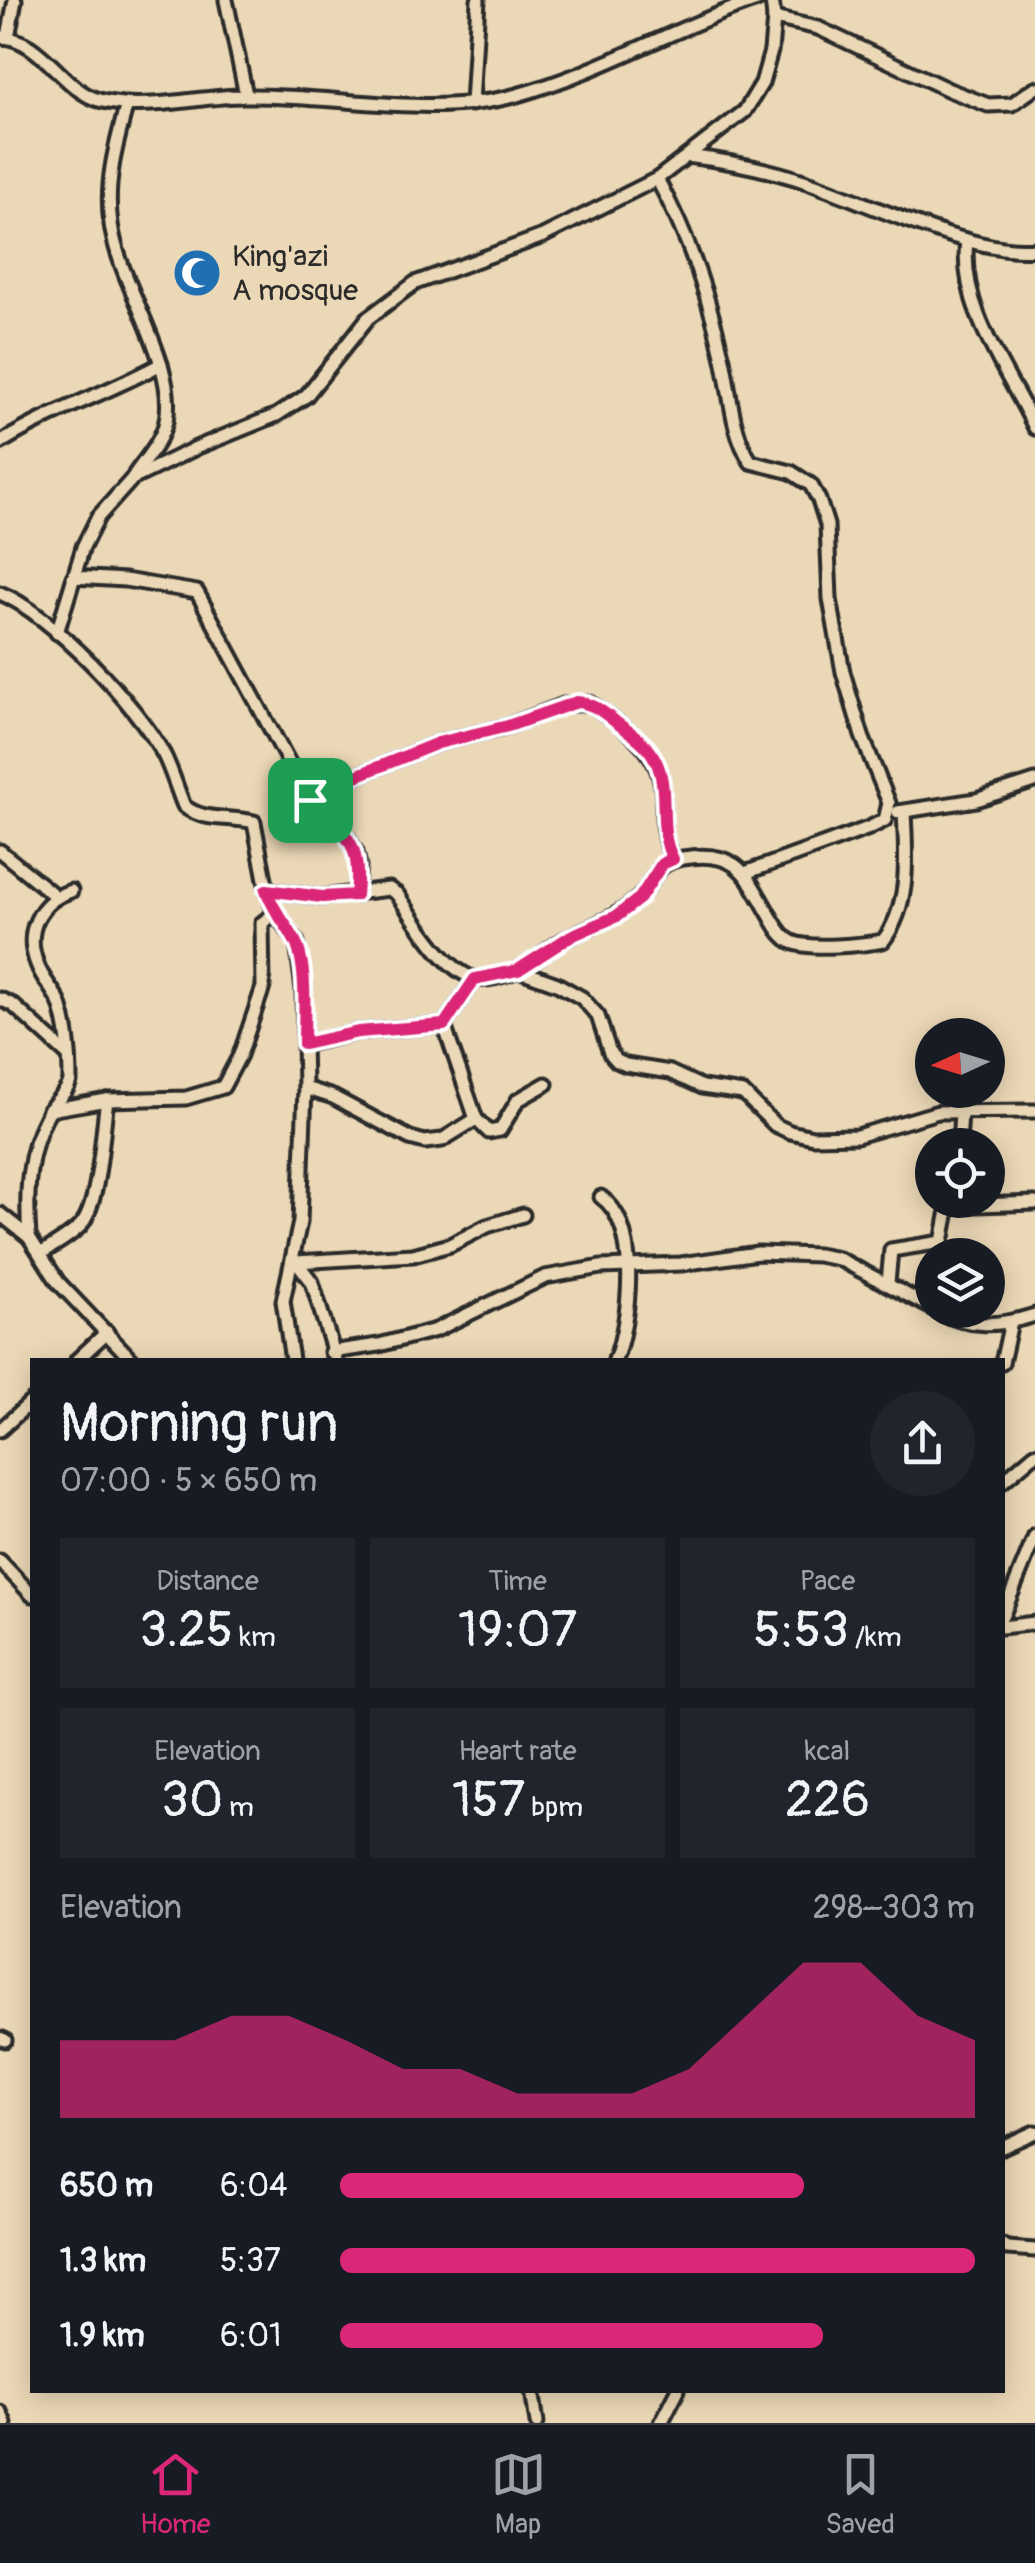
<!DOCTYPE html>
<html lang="en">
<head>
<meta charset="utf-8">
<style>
	:root { --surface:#171b24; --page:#20242c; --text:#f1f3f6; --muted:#9ea1a6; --line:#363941; --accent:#db2777 }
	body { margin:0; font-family:Pangolin,sans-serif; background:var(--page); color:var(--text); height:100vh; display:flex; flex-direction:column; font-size:38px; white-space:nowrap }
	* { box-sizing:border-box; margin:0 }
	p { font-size:32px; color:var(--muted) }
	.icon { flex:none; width:55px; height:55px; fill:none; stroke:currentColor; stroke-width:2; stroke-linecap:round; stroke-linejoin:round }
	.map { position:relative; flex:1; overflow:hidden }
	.drawer { position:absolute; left:30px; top:1358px; width:975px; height:1035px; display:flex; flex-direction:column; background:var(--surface); border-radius:0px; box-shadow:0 5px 25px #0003 }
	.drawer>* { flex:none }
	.needle { width:65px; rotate:266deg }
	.controls { position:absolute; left:915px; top:1018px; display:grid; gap:20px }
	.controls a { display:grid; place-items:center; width:90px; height:90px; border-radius:50%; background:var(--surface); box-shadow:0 5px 25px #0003; font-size:50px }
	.pin { position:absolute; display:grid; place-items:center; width:85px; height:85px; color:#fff; margin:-42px; border-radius:20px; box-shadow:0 5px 15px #0006 }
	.round { display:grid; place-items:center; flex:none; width:105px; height:105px; border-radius:52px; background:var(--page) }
	.summary { display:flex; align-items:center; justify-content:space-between; height:170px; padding:0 30px }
	h1 { font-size:55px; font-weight:600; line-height:75px }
	.stats { display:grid; grid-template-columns:repeat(3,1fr); gap:15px; height:170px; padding:10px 30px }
	.stats div { display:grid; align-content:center; border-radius:0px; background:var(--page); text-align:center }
	.stats b { font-size:50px; font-weight:600 }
	.stats small { font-size:28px; font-weight:400 }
	.stats p { font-size:28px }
	.chart { height:280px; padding:20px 30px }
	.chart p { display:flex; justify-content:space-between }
	.chart svg { width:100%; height:180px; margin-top:10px; fill:var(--accent); opacity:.7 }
	ul { padding:0 30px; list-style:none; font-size:32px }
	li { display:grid; grid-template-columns:160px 120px 1fr; align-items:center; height:75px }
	li i { height:25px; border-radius:12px; background:var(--accent) }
	.dock { display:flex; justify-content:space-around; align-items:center; height:140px; border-top:2px solid var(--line); background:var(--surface); font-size:28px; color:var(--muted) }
	.dock a { display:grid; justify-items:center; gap:5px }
	.dock .selected { color:var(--accent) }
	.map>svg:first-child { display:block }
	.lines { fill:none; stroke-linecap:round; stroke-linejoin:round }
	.street-casing { stroke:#2b2b2b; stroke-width:19 }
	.street { stroke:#ebd8b6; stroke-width:11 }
	.route-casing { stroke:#fff; stroke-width:20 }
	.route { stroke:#db2777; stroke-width:12 }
	.labels { text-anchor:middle; stroke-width:8; stroke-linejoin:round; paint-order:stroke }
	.poi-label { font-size:30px; fill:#2b2b2b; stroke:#ebd8b6; text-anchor:start }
</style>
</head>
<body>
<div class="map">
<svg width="1035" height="2423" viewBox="0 0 1035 2423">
	<rect width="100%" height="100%" fill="#ebd8b6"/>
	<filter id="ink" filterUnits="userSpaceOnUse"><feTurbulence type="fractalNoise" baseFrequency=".01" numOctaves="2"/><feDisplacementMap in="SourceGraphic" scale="20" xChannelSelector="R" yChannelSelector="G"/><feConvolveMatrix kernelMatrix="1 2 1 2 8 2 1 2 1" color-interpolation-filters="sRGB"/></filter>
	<g filter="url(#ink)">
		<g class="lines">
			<g class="street-casing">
				<g id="street">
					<path d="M226,0L246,95"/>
					<path d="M774,18L818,28L949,90L988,105L1012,104L1035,88"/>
					<path d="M0,37C38,37 61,85 93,98C102,102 114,103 123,104C163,107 205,96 244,96C332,94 431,119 517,95C600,72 675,27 757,0"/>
					<path d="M8,37L15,0"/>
					<path d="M127,104C116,144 105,183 111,224C119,286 178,362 166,421C162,441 146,458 135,474"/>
					<path d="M472,104L478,0"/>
					<path d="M687,156C728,161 768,169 807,182C867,202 975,256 1035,249"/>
					<path d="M657,179C688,235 709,296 723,359C731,395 731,431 751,462L791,472L811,485L819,500L827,525L830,599L843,672L862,736L889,803L885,820L869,828L745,873"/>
					<path d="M967,240C959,309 1007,369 1035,428"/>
					<path d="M0,443C51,411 108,393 161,364"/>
					<path d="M73,577L125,580L197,592L309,800L348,838L356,852L359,866L356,895"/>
					<path d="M0,593C51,614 138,706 164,755C172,771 177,789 184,806C203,822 231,816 254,822L267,890L275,913L297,942L303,990L305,1088L300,1222L283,1301L292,1360"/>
					<path d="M57,633L83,547L98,517L132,479L198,447L277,415L306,396L368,318L415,283L543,236L657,179L745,111L762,83L771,51L774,18L772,0"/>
					<path d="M309,800L351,778L438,743L508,726L564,705L590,703C625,729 662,749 663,798C663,821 662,839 673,859"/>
					<path d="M898,812L976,800L1035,781"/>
					<path d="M0,851L55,896"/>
					<path d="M267,890L322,897L389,889L397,894C415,920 443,968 473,978C485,982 507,975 518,970C533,963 547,949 562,941C587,926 613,921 635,901C656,884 651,863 683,858C740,848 747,877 772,919C777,928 783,938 792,942C809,950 863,945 883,941C911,905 906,855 904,812"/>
					<path d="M518,970L557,984L582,998L598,1016L610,1053L617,1061L626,1065L670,1072L702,1087L743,1093L775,1125L790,1132L813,1137L857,1136L938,1112L1035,1111"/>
					<path d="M0,999L13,1005L69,1056"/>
					<path d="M444,1025L476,1119L489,1132L500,1130L518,1100L546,1084"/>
					<path d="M304,1045L358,1032L444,1025L475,979"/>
					<path d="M305,1088L333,1097L410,1138L425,1142L442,1140L476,1119"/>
					<path d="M49,1110L107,1100L186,1098L223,1087L240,1055L263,987L262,923L275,913"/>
					<path d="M959,1145L961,1112"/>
					<path d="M601,1197C641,1224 630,1321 615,1360"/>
					<path d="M949,1206L1035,1203"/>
					<path d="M0,1214L29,1237L58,1282L132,1360"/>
					<path d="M29,1237C26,1194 27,1152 48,1113C54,1101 67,1094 70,1081C70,1056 68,1028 60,1004C54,990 42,979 37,964C24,932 39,901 71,891"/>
					<path d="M42,1253C55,1244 71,1236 81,1225C100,1202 102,1131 107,1100"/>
					<path d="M296,1261L312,1282L336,1360"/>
					<path d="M297,1262L413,1255L450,1245L487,1226L523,1215"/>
					<path d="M888,1283L891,1250L942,1242L950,1200"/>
					<path d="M936,1310C969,1329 1000,1326 1035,1315"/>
					<path d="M331,1352L379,1345L436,1330L545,1277L601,1267L681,1264L758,1253L818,1255L839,1259L932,1308"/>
					<path d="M77,1360L107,1332"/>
					<path d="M1002,1363L1011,1322"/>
					<path d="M0,1430L32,1401"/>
					<path d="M1002,1482L1035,1454"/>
					<path d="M0,1561L32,1595"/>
					<path d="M1002,1617L1035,1536"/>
					<path d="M1002,1627L1035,1623"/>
					<path d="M0,2038L5,2040"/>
					<path d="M1002,2147L1035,2132"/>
					<path d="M1002,2245L1007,2248L1035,2250"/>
					<path d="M532,2390L537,2423"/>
					<path d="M0,2412L5,2423"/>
					<path d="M661,2423L678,2390"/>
				</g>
			</g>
			<use href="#street" class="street"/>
		</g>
	</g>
	<g class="lines" filter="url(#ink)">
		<g class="route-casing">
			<path id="route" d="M577,702C594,703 604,713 617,723C629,732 644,741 652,754C673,786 655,826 673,859L662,864L640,898L617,916L571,936L518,970L475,979L444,1025L358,1032L304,1044C304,1016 308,963 294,939C283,919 275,914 266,890L322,897L356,895C362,840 346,836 310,800L351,778L438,743L508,726Z"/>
		</g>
		<use href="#route" class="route"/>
	</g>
	<defs>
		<g id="mosque-disc" transform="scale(2.5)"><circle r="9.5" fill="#1f6fb2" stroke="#ebd8b6"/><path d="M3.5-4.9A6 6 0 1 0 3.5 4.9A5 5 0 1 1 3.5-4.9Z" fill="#fff"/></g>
	</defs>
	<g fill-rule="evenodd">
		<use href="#mosque-disc" x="197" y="273"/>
	</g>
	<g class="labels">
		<g class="poi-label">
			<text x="232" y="266">King'azi<tspan x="232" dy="34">A mosque</tspan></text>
		</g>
	</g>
</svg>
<div class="controls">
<a><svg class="needle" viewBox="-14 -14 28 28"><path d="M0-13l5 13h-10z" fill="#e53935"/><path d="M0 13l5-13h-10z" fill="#9ea1a6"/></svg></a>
<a><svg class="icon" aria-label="locate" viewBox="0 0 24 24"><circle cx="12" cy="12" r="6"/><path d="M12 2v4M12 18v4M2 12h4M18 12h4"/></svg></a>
<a><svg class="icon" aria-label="layers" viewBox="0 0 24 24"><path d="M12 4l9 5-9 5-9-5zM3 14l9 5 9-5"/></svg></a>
</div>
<div class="pin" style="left:310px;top:800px;background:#1e9e55"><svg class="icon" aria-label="arrive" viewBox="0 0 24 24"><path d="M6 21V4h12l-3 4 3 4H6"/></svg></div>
<section class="drawer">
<div class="summary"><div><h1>Morning run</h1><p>07:00 · 5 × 650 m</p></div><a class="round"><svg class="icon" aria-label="share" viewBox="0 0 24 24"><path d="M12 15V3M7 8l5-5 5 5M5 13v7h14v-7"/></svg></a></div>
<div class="stats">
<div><p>Distance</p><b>3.25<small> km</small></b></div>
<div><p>Time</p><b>19:07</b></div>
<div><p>Pace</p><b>5:53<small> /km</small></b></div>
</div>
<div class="stats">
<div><p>Elevation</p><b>30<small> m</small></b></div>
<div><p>Heart rate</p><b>157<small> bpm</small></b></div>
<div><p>kcal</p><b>226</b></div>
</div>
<div class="chart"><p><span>Elevation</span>298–303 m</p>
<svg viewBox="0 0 160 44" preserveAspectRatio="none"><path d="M0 44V25L10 25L20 25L30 19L40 19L50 25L60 32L70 32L80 38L90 38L100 38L110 32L120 19L130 6L140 6L150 19L160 25V44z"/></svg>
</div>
<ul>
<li><b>650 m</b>6:04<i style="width:73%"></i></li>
<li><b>1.3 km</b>5:37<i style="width:100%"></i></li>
<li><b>1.9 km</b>6:01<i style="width:76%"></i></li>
</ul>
</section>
</div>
<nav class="dock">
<a class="selected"><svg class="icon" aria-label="home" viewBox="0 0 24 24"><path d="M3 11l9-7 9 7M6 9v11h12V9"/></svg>Home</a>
<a><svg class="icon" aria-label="map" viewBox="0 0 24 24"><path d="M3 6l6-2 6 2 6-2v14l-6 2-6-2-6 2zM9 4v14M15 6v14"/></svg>Map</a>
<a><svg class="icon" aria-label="saved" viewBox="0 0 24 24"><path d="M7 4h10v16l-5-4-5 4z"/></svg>Saved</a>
</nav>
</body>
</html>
